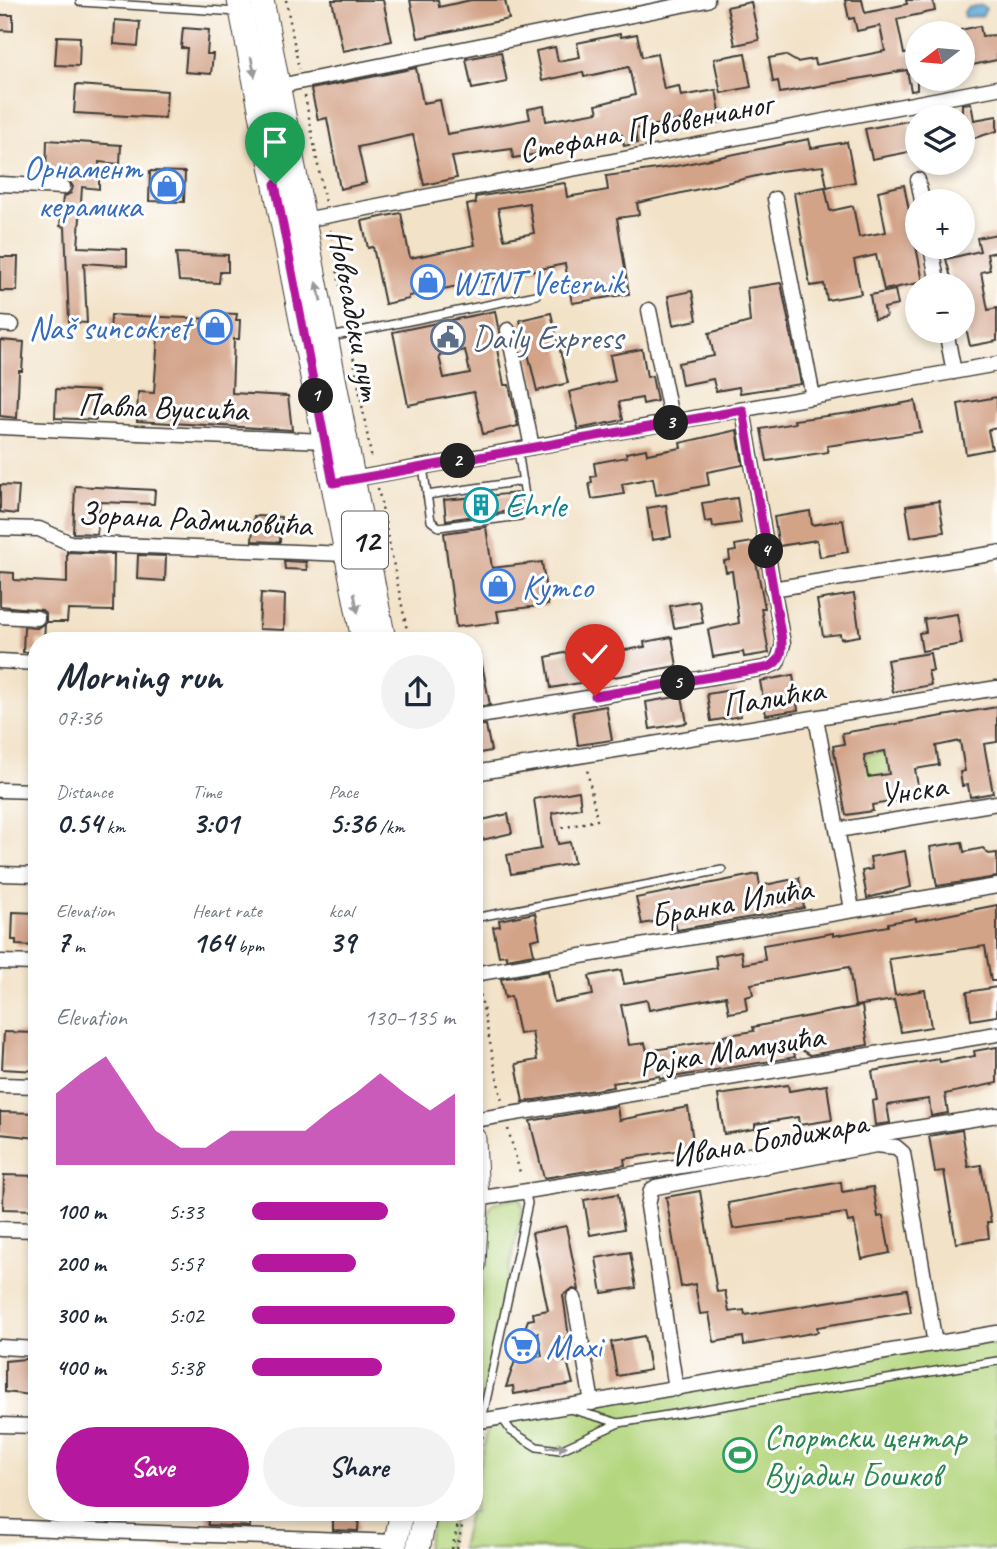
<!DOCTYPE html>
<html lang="en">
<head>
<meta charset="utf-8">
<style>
	:root { --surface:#fff; --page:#f2f2f3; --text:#1f2937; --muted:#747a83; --accent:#b5179e }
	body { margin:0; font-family:Caveat,sans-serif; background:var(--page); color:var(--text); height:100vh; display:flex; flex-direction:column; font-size:26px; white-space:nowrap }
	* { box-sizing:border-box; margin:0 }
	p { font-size:23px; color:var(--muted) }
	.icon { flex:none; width:38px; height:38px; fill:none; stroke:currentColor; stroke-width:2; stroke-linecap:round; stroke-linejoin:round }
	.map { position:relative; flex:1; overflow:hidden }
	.drawer { position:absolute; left:28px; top:632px; width:455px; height:889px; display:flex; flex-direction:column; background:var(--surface); border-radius:28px; box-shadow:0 4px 10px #0003 }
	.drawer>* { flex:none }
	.needle { width:46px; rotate:254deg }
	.controls { position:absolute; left:905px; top:21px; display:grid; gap:14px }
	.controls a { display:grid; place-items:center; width:70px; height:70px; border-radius:50%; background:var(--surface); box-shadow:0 4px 10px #0003; font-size:35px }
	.pin { position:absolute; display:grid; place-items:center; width:60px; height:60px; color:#fff; margin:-72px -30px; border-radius:50% 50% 50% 0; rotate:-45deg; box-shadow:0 0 7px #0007 }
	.pin .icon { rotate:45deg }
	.km { position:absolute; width:35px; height:35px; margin:-18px; border-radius:50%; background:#222; color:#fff; font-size:19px; line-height:35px; text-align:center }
	.round { display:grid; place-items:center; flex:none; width:74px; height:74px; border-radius:37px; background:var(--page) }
	.summary { display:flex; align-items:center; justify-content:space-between; height:119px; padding:0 28px }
	h1 { font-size:38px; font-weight:600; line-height:52px }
	.figures { display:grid; grid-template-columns:repeat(3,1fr); gap:10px; height:119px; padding:7px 28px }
	.figures div { display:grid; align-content:center }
	.figures b { font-size:30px; font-weight:600 }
	.figures small { font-size:19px; font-weight:400 }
	.figures p { font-size:19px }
	.chart { height:196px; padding:14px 28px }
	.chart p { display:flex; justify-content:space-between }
	.chart svg { width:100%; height:126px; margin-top:7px; fill:var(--accent); opacity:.7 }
	.cta { display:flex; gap:14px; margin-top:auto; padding:14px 28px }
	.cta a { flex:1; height:80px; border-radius:42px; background:var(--accent); color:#fff; font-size:28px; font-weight:600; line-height:80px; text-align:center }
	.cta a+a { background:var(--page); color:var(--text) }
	ul { padding:0 28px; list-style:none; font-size:23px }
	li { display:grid; grid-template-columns:112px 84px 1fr; align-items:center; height:52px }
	li i { height:18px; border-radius:9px; background:var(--accent) }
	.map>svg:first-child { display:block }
	.green { fill:#b3d57d; stroke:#68784c; stroke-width:2 }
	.water { fill:#5aa5d2; stroke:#3b6077; stroke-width:2 }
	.building { fill:#d3a388; fill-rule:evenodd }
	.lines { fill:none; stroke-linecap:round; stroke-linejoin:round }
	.lane-casing { stroke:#3c3a36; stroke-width:10 }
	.street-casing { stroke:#3c3a36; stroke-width:17 }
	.primary-casing { stroke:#3c3a36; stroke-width:25 }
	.path { stroke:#3c3a36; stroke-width:2.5; stroke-dasharray:2 5; stroke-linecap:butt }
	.lane { stroke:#fff; stroke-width:7 }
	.street { stroke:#fff; stroke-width:14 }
	.primary { stroke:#fff; stroke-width:23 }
	.oneway { fill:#999 }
	.route-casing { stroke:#fff; stroke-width:14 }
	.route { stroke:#b5179e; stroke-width:9 }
	.labels { text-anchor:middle; stroke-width:6; stroke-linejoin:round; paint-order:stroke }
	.shield { fill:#fff; stroke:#606060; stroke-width:2 }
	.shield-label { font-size:32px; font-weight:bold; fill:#1c1c1c }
	.street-label { font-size:33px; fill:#1c1c1c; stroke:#fff }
	.shop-label { font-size:33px; fill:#366cbe; stroke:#fff; text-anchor:start }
	.service-label { font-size:33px; fill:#4e5e75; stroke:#fff; text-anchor:start }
	.culture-label { font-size:33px; fill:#0d838f; stroke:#fff; text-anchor:start }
	.leisure-label { font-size:33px; fill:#27864d; stroke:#fff; text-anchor:start }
</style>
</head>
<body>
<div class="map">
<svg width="997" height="1549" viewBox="0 0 997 1549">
	<rect width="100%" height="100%" fill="#fff"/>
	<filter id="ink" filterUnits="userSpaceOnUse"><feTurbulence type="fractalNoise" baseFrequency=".0143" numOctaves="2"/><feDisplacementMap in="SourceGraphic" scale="14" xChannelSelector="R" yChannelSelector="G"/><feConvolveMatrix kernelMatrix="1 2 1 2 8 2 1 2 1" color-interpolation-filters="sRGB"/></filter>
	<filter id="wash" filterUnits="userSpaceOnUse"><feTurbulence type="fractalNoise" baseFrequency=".00686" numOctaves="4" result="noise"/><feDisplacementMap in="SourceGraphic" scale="28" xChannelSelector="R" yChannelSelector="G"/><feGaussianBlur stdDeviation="1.57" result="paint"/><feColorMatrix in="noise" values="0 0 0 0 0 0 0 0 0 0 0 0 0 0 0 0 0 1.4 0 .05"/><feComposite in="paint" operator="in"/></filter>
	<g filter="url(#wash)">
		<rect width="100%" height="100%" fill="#f2e2c7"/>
		<g class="green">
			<path d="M885,752L905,771L880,775L883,793L836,759Z"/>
			<path d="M519,1198L523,1207L478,1414L474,1413V1325L481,1291L485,1218L493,1203Z"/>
			<path d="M997,1336V1549H461L469,1512H474V1490L490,1419Z"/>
			<path d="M434,1512H455L447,1549H426Z"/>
		</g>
		<path class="water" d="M982,5L986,9L982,16L965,17L964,12L967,8Z"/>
		<g id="blocks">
			<g class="building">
				<path d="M332,0H383L392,41L343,51Z"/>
				<path d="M410,0H438L439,7L471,0H505L509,19L418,38Z"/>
				<path d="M845,0H862L865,13L907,4L906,0H933L935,11L897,19L904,54L917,52V90L911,91L907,70L780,93L778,81L773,82L769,58L785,55L797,62L814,59L815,65L885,51L880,26L857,31L854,18L849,19Z"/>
				<path d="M751,2L759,40L735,45L727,7Z"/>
				<path d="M0,15H13V31L0,30Z"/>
				<path d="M115,20L140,22L138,46L114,44Z"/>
				<path d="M980,26L982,36L997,35V60L962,67L960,30Z"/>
				<path d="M183,28L209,30L207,54H213L211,74L185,72L187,48H181Z"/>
				<path d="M620,34L621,37L637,34L642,57L657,54L664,89L679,86L681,96L716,90L722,122L689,128L687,119L635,129L637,143L624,146L622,135L593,141V145L513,158L512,149L452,157L457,178L424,185L413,135L358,147L366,183L340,189L327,118L318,120L311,89L416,68L423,103L440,100L447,134L530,119L528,109L544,106L546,121L598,112L596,105L635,95L629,67L584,77L583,72L542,81L536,51L555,47L558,61L580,57L577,43Z"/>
				<path d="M57,36L80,37L79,66L55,65Z"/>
				<path d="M501,52L507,82L472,89L466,59Z"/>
				<path d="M745,53L751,87L721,93L714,59Z"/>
				<path d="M76,85L167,91L165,118L74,113Z"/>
				<path d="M971,103L974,120L997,116V131L962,142V104Z"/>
				<path d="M908,121L914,151L872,159L865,129Z"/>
				<path d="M809,139L811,148L847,142L855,182L827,187L823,166L779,171L637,203L639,215L617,218L629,294L572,303L565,264L409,296V299L385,304L373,247L368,248L362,221L401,213L410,258L475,245L467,205L476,203L475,197L565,183L567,197L608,190L606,176L671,167ZM529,203L534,233L504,239L498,208Z"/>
				<path d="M47,140L121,145L120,164L99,162V189L82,187L78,247L127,249V266L84,263L87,323L69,322L65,227L60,226L63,197L71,193L73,187L68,179L46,177Z"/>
				<path d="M150,171L185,172L184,202L149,201Z"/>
				<path d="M904,185L923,282L884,290L876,255L854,260L861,294L827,300L824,284L810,286L794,193L825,187L830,211L853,206L859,237L886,232L878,191Z"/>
				<path d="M997,234V252L987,254L990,270L981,272L988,310L997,308V341L970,346L962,309V285H953L946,259L980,251L977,238Z"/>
				<path d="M176,253L228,255V272H220L219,283L179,281Z"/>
				<path d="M0,257H18L17,291H0Z"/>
				<path d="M781,283L801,384L740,393L739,387L716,391L713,379L682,385L678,363L714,356L709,333L750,322L747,288Z"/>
				<path d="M895,290L898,305L884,308L886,317L874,319L870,295Z"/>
				<path d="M692,291L697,320L673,325L668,296Z"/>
				<path d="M495,311L501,343L496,344L504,385H509L518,426L483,434L474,392L408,405L393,332ZM465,350L470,373L444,378L439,356Z"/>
				<path d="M214,313L237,314L236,320H240L239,339H234L232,393L288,396L292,430L137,421L138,392L154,393L158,336L110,334L111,315L214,319Z"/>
				<path d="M551,313L568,383L537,391L520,320Z"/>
				<path d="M0,340L24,342L22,371H19L17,418L0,416Z"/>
				<path d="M642,349L647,377L652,376L657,401L643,404L642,398L619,402L623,420L578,429L569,392L615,381L610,355Z"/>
				<path d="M56,389L98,391L96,420L55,418Z"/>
				<path d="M997,397V428L988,430L992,449L966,454L958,404Z"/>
				<path d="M915,401L921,432L827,446L828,452L767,461L761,429L795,423L794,420L850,413Z"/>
				<path d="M737,430L743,465L707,472L709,485L656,495L653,478L622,484L624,494L592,499L589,483L592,482L591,477L596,476L594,463L627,457L626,453L646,449L647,454L681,448L680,443Z"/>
				<path d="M0,485L19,486L17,514L0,512Z"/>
				<path d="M75,486L155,490L154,504L100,502L97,534L73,533Z"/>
				<path d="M517,493V510L446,520L444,500Z"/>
				<path d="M737,498L741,523L713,527L712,521L705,522L702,503Z"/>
				<path d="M939,501L944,532L911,537L906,506Z"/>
				<path d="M666,505L671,537L652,540L647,508Z"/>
				<path d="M810,511L812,525L843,520L848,552L820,557L817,540L779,546L774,517Z"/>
				<path d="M254,516L281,517L280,542L252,541Z"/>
				<path d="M486,527L492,568L542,562L548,605L497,611L499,622L456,627L444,533Z"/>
				<path d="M752,542L765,608H761L769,653L744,657L743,652L713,657L708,630L739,623L732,571L726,572L724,561L730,560L729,552L736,551L735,545Z"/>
				<path d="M67,552L114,554L113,611L68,610L67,622H46V614L42,610L0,606V572L14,573V580L67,583Z"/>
				<path d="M138,555L166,556L165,581L137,579Z"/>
				<path d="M284,561L306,562L307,570L285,569Z"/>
				<path d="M261,593L285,595L284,630L259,629Z"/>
				<path d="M854,594L860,636L841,639L840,634L823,636L817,600Z"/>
				<path d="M699,601L703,623L674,628L670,606Z"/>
				<path d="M957,614L962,644L922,651L919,633L926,632L924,619Z"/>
				<path d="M45,623L44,640H37V652H23L24,627L37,628Z"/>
				<path d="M672,637L677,666L551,688L546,657L609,643L611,652L645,647L644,642Z"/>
				<path d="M930,653L933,671H928L931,685L893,692L887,660Z"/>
				<path d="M480,654L490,705L474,707V655Z"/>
				<path d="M793,675L798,710L766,715L760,681Z"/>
				<path d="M737,689L741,716L711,721L707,694Z"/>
				<path d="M682,696L687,723L650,729L646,702Z"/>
				<path d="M606,706L612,740L578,745L573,712Z"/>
				<path d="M997,707V742L984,744L993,793L970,797L968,785L962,786L960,772L965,771L960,741L936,746L939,765L915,769L920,797L872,805L873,811L846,815L833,746L844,744L842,733ZM885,751L889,774L868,777L864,755Z"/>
				<path d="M486,725L491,751L474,754V726Z"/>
				<path d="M579,791L581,808L552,813L558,844L570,842L574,863L511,874L507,855L541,849L534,799Z"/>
				<path d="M508,814L512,833L482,840L478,821Z"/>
				<path d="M962,842L964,852L983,848L989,854L997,853V877L937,886L930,847Z"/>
				<path d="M905,851L911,887L867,898L862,871L872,869L870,857Z"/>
				<path d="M758,874L760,886L799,878L804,908L677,930L674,918L642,924L636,898Z"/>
				<path d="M997,905V981H991L985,946L889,959L895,995L925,990L931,1027L901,1032L894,1000L855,1006L849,967L751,984L753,995L745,997L747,1010L729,1013L726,996L649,1010L647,1000L621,1005L629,1045L645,1043L647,1051L724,1039L723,1036L754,1031L753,1027L862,1006L868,1045L810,1055L793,1045L795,1057L660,1079V1076L612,1083L613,1087L523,1102L516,1064L537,1060L532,1032L519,1034L511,996L505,998L501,979L548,971L554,1002L593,995L589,976L621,970L624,984L717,968L715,956L741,951L743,964L765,960L763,945L833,933V936L888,926V923L916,918V921Z"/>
				<path d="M13,912L37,913V946L16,945V940H12Z"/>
				<path d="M535,913L540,938L531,940L534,954L507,959L506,955L499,956L493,927L500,926L499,920Z"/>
				<path d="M997,987V1016L971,1020L967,992Z"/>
				<path d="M4,1032L37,1033V1071L2,1069Z"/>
				<path d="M997,1047V1083L945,1094L948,1113L931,1116L929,1099L887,1105L890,1123L875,1125L872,1101L877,1100L872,1071L939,1059L940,1062L975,1056L974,1051Z"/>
				<path d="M788,1085L789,1091L827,1085L832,1120L799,1125L798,1117L755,1124V1129L724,1134L718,1095Z"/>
				<path d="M617,1106L619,1120L688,1107L694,1148L624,1159L625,1165L544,1178L530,1121Z"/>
				<path d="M0,1112L37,1113V1138L0,1134Z"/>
				<path d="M962,1130L968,1167L981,1165L991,1222H987L989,1238L956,1243L944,1171L935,1172L929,1136Z"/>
				<path d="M4,1175L37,1176V1210L3,1209Z"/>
				<path d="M841,1182L842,1192L873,1187L878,1217L883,1216L890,1253L862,1259L854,1221L848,1222L846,1213L733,1229L728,1203Z"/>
				<path d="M700,1191L717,1292L725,1291L729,1312L744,1310L745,1315L907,1289L911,1312L817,1327L818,1332L744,1345L743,1337L714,1342L709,1313L700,1314L695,1284L681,1287L666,1197Z"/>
				<path d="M618,1194L624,1229L590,1235L584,1200Z"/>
				<path d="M566,1226L579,1290L572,1289L563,1295L569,1337L559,1339L562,1362L567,1361L573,1384L514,1394L513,1386L506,1387L515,1361L542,1356L538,1333L523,1334L528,1320L534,1319L533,1313L548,1310L532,1233Z"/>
				<path d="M630,1252L636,1288L602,1293L596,1258Z"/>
				<path d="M644,1336L650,1370L617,1376L611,1342Z"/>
				<path d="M25,1359L37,1361V1392H31V1395L5,1392V1361Z"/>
				<path d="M207,1512H250V1527L208,1525Z"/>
				<path d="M333,1512H359L358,1531L333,1530Z"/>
			</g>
		</g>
	</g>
	<g filter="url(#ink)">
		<use href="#blocks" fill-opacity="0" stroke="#3c3a36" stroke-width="2"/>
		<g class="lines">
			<g class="lane-casing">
				<g id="lane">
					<path d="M80,2L238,12"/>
					<path d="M331,337L536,295"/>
					<path d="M423,467L431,521L439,527L520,516L527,509L518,450"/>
					<path d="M427,495L523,481"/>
					<path d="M474,918L722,870"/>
					<path d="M570,1409L619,1423"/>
					<path d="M502,1418L511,1431L537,1447L560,1450L619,1423L997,1361"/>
					<path d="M482,1420L528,1203L525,1192"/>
				</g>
			</g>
			<g class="street-casing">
				<g id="street">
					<path d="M279,86L707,0"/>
					<path d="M918,180L922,201"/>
					<path d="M0,184L63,187"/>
					<path d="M775,199L813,397"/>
					<path d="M304,220L997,88"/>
					<path d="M931,247L938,285"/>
					<path d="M649,310L672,422"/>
					<path d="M0,324L12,325"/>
					<path d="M508,330L532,447"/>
					<path d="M946,331L954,372"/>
					<path d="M0,427L324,441"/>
					<path d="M348,480L997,364"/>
					<path d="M0,528L39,529L70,543L346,554"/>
					<path d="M772,589L997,553"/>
					<path d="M0,616L37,618"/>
					<path d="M0,661L37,663"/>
					<path d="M474,717L765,668L777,663L783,644L743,410"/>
					<path d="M816,718L852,909"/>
					<path d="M474,773L997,688"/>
					<path d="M0,790L37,791"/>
					<path d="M838,830L997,803"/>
					<path d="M0,874L37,875"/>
					<path d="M0,962L37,963"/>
					<path d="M474,974L997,886"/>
					<path d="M0,1085L37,1086"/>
					<path d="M474,1120L997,1034"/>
					<path d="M477,1199L997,1115"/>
					<path d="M0,1229L37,1230"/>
					<path d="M574,1298L592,1403"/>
					<path d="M0,1347L37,1349"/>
					<path d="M676,1389L648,1206L651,1190L656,1187L876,1145L896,1147L903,1153L935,1344"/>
					<path d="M474,1422L997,1333"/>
					<path d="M0,1425L37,1426"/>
					<path d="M0,1527L395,1542"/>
				</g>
			</g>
			<g class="primary-casing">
				<g id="primary">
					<path d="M239,0L363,640"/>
					<path d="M262,0L384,640"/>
					<path d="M474,1139L477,1199L474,1265"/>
					<path d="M394,1549L402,1512"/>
					<path d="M418,1549L426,1512"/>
				</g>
			</g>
			<g class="path">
				<path d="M286,0L299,69"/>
				<path d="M305,96L325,203"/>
				<path d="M330,230L347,324"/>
				<path d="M351,344L372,461"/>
				<path d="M378,488L409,640"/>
				<path d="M562,828L597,820L587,769"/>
				<path d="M479,988L502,1102"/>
				<path d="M508,1129L521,1176"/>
				<path d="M474,1455L479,1435"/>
				<path d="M474,1472L483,1434"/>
				<path d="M452,1549L461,1512"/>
				<path d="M457,1549L465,1512"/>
			</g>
			<use href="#lane" class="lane"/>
			<use href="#street" class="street"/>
			<use href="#primary" class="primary"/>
		</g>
		<defs><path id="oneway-solid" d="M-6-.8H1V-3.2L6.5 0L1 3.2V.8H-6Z" transform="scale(1.75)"/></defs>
		<g class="oneway">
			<use href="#oneway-solid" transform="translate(253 67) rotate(79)"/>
			<use href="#oneway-solid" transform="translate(319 292) rotate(-102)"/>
			<use href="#oneway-solid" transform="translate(356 603) rotate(79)"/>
			<use href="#oneway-solid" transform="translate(557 1447) rotate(-4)"/>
		</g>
	</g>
	<g class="lines" filter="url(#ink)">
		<g class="route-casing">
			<path id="route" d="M275,184L333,483L743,410L781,634C784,651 782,663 765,668L595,696"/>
		</g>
		<use href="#route" class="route"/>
	</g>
	<defs>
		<g id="shop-ring" transform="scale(1.75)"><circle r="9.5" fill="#fff" stroke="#3f7fe0" stroke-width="1.5"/><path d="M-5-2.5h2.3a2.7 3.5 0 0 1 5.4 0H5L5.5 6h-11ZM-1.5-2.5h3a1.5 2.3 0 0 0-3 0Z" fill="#3f7fe0"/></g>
		<g id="civic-ring" transform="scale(1.75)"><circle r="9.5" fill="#fff" stroke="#5c6f8a" stroke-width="1.5"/><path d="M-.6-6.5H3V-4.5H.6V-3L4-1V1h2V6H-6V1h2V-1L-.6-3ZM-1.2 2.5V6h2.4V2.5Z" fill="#5c6f8a"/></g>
		<g id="building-ring" transform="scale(1.75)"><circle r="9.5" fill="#fff" stroke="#0f9aa8" stroke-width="1.5"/><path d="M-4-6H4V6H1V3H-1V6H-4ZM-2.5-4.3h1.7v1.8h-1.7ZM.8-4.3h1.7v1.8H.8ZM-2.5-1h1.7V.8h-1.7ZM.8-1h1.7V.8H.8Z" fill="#0f9aa8"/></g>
		<g id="supermarket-ring" transform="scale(1.75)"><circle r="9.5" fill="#fff" stroke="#3f7fe0" stroke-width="1.5"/><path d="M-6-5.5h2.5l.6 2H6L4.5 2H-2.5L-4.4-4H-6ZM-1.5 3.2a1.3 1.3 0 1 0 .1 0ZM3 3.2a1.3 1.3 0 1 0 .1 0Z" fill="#3f7fe0"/></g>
		<g id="stadium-ring" transform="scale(1.75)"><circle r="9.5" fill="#fff" stroke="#2e9e5b" stroke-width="1.5"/><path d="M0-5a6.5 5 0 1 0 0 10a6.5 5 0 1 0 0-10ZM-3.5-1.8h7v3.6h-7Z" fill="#2e9e5b"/></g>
	</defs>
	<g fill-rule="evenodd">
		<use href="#shop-ring" x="167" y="186"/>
		<use href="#shop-ring" x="428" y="282"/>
		<use href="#shop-ring" x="215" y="327"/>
		<use href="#civic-ring" x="448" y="337"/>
		<use href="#building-ring" x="481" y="505"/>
		<use href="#shop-ring" x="498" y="586"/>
		<use href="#supermarket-ring" x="522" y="1346"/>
		<use href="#stadium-ring" x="740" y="1455"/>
	</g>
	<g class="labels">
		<rect class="shield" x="342" y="511.5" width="46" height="57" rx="5"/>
		<g class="shield-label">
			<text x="365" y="551">12</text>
		</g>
		<g class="street-label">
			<text transform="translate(645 126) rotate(-11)" y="12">Стефана Првовенчаног</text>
			<text transform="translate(356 314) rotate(79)" y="12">Новосадски пут</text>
			<text transform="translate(163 406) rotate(2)" y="12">Павла Вуисића</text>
			<text transform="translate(195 518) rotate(3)" y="12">Зорана Радмиловића</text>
			<text transform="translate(773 696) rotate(-9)" y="12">Палићка</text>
			<text transform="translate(913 789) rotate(-9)" y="12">Унска</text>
			<text transform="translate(731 901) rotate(-10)" y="12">Бранка Илића</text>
			<text transform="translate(731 1049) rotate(-9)" y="12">Рајка Мамузића</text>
			<text transform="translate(769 1138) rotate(-10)" y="12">Ивана Болдижара</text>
		</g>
		<g class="shop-label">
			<text x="142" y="179" text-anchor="end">Орнамент<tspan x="142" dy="38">керамика</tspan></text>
			<text x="452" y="294">WINT Veternik</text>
			<text x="190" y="339" text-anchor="end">Naš suncokret</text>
			<text x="522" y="598">Kymco</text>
			<text x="546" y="1358">Maxi</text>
		</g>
		<g class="service-label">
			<text x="472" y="349">Daily Express</text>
		</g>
		<g class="culture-label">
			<text x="505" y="517">Ehrle</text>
		</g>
		<g class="leisure-label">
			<text x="764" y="1448">Спортски центар<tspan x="764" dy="38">Вујадин Бошков</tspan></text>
		</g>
	</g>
</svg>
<div class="controls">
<a><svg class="needle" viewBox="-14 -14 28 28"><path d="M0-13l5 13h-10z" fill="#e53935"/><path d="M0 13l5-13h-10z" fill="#747a83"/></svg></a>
<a><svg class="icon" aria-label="layers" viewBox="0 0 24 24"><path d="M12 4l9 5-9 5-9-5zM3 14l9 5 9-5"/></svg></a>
<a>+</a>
<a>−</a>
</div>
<div class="pin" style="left:275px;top:184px;background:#1e9e55"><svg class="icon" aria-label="arrive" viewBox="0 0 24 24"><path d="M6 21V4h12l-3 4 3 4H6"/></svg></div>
<div class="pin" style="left:595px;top:696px;background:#d93025"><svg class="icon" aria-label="check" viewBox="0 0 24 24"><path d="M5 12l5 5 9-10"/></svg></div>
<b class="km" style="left:316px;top:396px">1</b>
<b class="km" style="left:458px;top:461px">2</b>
<b class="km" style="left:671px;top:423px">3</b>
<b class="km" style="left:766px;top:551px">4</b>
<b class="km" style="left:678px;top:683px">5</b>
<section class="drawer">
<div class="summary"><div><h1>Morning run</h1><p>07:36</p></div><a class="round"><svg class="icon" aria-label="share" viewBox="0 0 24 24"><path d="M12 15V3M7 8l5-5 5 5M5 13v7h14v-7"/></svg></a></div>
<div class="figures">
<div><p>Distance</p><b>0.54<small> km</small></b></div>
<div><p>Time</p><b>3:01</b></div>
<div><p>Pace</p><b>5:36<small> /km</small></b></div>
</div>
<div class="figures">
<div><p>Elevation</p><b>7<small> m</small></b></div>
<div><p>Heart rate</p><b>164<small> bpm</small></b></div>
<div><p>kcal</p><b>39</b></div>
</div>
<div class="chart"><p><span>Elevation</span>130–135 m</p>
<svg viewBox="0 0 160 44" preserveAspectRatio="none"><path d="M0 44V19L10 12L20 6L30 19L40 32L50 38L60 38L70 32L80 32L90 32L100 32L110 25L120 19L130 12L140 19L150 25L160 19V44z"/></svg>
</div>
<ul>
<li><b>100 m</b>5:33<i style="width:67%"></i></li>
<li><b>200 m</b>5:57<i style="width:51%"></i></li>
<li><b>300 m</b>5:02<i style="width:100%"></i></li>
<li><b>400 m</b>5:38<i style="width:64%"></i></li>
</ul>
<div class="cta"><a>Save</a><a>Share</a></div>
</section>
</div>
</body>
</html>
